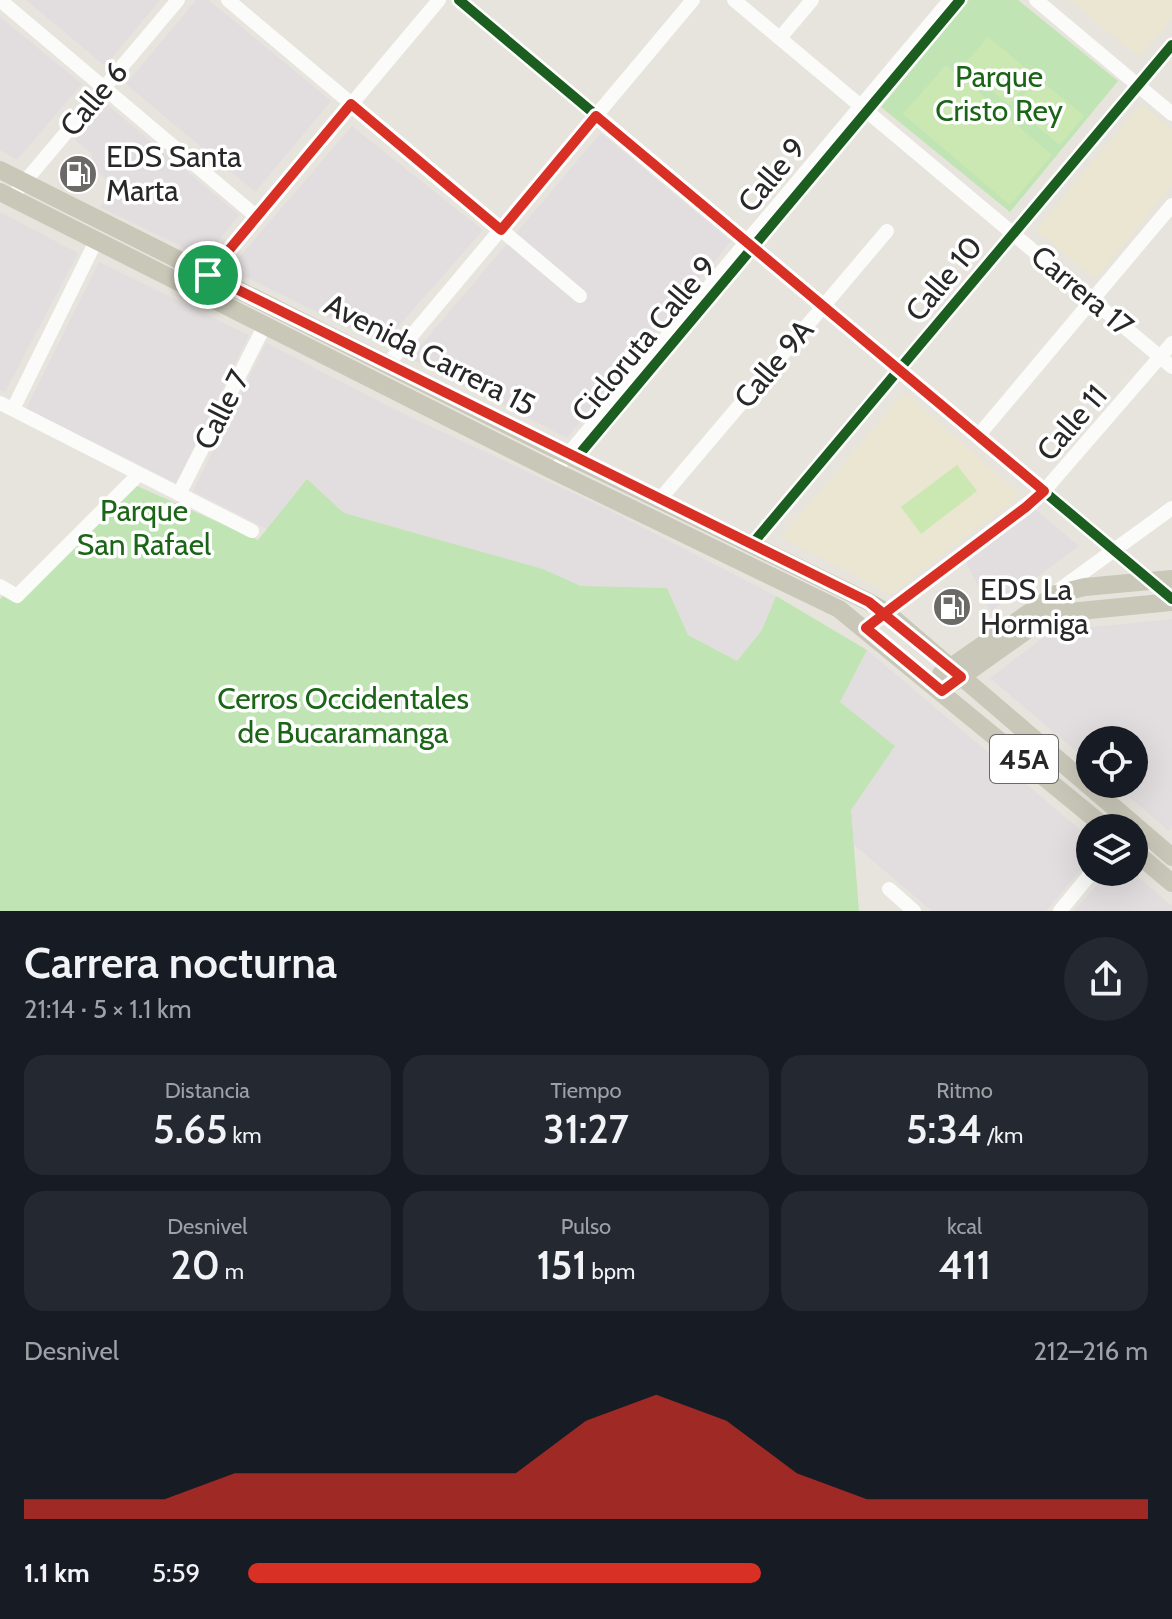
<!DOCTYPE html>
<html lang="es">
<head>
<meta charset="utf-8">
<style>
	:root { --surface:#171b24; --page:#242831; --text:#f1f3f6; --muted:#9ea1a6; --accent:#d93025 }
	body { margin:0; font-family:Cabin,sans-serif; background:var(--page); color:var(--text); height:100vh; display:flex; flex-direction:column; font-size:30px; white-space:nowrap }
	* { box-sizing:border-box; margin:0 }
	p { font-size:26px; color:var(--muted) }
	.icon { flex:none; width:44px; height:44px; fill:none; stroke:currentColor; stroke-width:2; stroke-linecap:round; stroke-linejoin:round }
	.map { position:relative; height:911px; overflow:hidden }
	.details { display:flex; flex-direction:column; background:var(--surface); flex:1 }
	.details>* { flex:none }
	.buttons { position:absolute; left:1076px; top:726px; display:grid; gap:16px }
	.buttons a { display:grid; place-items:center; width:72px; height:72px; border-radius:50%; background:var(--surface); box-shadow:0 8px 32px #0002; font-size:40px }
	.pin { position:absolute; display:grid; place-items:center; width:68px; height:68px; color:#fff; margin:-34px; border:4px solid #fff; border-radius:50%; box-shadow:0 2px 8px #0007 }
	.round { display:grid; place-items:center; flex:none; width:84px; height:84px; border-radius:42px; background:var(--page) }
	.head { display:flex; align-items:center; justify-content:space-between; height:136px; padding:0 24px }
	h1 { font-size:44px; font-weight:600; line-height:60px }
	.stats { display:grid; grid-template-columns:repeat(3,1fr); gap:12px; height:136px; padding:8px 24px }
	.stats div { display:grid; align-content:center; border-radius:20px; background:var(--page); text-align:center }
	.stats b { font-size:40px; font-weight:600 }
	.stats small { font-size:22px; font-weight:400 }
	.stats p { font-size:22px }
	.chart { height:224px; padding:16px 24px }
	.chart p { display:flex; justify-content:space-between }
	.chart svg { width:100%; height:144px; margin-top:8px; fill:var(--accent); opacity:.7 }
	ul { padding:0 24px; list-style:none; font-size:26px }
	li { display:grid; grid-template-columns:128px 96px 1fr; align-items:center; height:60px }
	li i { height:20px; border-radius:10px; background:var(--accent) }
	.map>svg:first-child { display:block }
	.industrial { fill:#e2dee0 }
	.education { fill:#ebe6d1 }
	.green { fill:#c0e4b4 }
	.pitch { fill:#cce8b2 }
	.lines { fill:none; stroke-linecap:round; stroke-linejoin:round }
	.minor { stroke:#fbfbfa; stroke-width:14 }
	.major { stroke:#c9c7b8; stroke-width:18 }
	.cycleway-casing { stroke:#fff; stroke-width:15 }
	.cycleway { stroke:#1b5e20; stroke-width:10 }
	.route-casing { stroke:#fff; stroke-width:16 }
	.route { stroke:#d93025; stroke-width:10 }
	.labels { text-anchor:middle; stroke-width:7; stroke-linejoin:round; paint-order:stroke }
	.shield { fill:#fff; stroke:#686868; stroke-width:2 }
	.shield-label { font-size:28px; font-weight:bold; fill:#282828 }
	.park-label { font-size:30px; fill:#1b6517; stroke:#fff }
	.street-label { font-size:30px; fill:#282828; stroke:#fff }
	.poi-label { font-size:30px; fill:#282828; stroke:#fff; text-anchor:start }
</style>
</head>
<body>
<div class="map">
<svg width="1172" height="911" viewBox="0 0 1172 911">
	<rect width="100%" height="100%" fill="#e7e4dd"/>
	<g class="industrial">
		<path d="M26,0H160L105,66Z"/>
		<path d="M196,0H209L331,101L255,192L126,84Z"/>
		<path d="M0,17L82,84L17,160L0,150Z"/>
		<path d="M105,103L239,215L205,258L100,207L114,186L96,170L91,153L75,140Z"/>
		<path d="M352,126L483,230L383,344L229,269Z"/>
		<path d="M601,133L731,241L567,438L410,358Z"/>
		<path d="M0,212L78,253L5,392L0,390Z"/>
		<path d="M99,262L249,335L176,483L26,409Z"/>
		<path d="M266,343L404,414L607,509L776,596L762,630L737,661L688,635L667,588L581,586L543,569L344,513L308,480L267,529L193,491Z"/>
		<path d="M1035,509L1079,546L991,611L965,561Z"/>
		<path d="M1172,619V827L1169,831L1114,784H1134V740H1090V763L990,678L1052,631Z"/>
		<path d="M867,650L1090,838V859L1046,911H932L853,844L850,810L895,746L840,702Z"/>
		<path d="M1108,872H1132L1172,906V911H1074Z"/>
	</g>
	<g class="education">
		<path d="M1070,0H1172V18L1139,57Z"/>
		<path d="M1141,104L1172,129V186L1095,279L1036,230Z"/>
		<path d="M905,392L1020,495L890,594L781,537Z"/>
	</g>
	<g class="green">
		<path d="M969,0H1018L1118,81L1010,212L881,107Z"/>
		<path d="M307,479L344,513L543,569L581,586L667,588L688,635L737,661L762,630L776,596L867,650L840,702L895,746L851,810L859,911H0V599L3,596L16,602L137,486L258,540Z"/>
	</g>
	<g class="pitch">
		<path d="M988,37L1034,75L1009,105L963,66Z"/>
		<path d="M946,65L1052,155L1010,205L903,114Z"/>
		<path d="M1038,78L1084,116L1060,145L1014,107Z"/>
		<path d="M957,465L977,491L921,534L901,507Z"/>
	</g>
	<g class="lines">
		<g class="minor">
			<path d="M0,0L257,217"/>
			<path d="M228,0L580,296"/>
			<path d="M459,0L1172,599"/>
			<path d="M734,0L1172,367"/>
			<path d="M1036,0L1172,114"/>
			<path d="M780,38L812,0"/>
			<path d="M11,198L178,0"/>
			<path d="M208,275L439,0"/>
			<path d="M387,365L693,0"/>
			<path d="M0,403L252,531"/>
			<path d="M13,409L96,241"/>
			<path d="M978,436L1172,205"/>
			<path d="M554,471L950,0"/>
			<path d="M179,494L265,325"/>
			<path d="M661,498L887,231"/>
			<path d="M753,543L1172,45"/>
			<path d="M0,586L17,596L139,474"/>
			<path d="M1059,590L1172,508"/>
			<path d="M866,628L1044,491L1172,343"/>
			<path d="M889,889L914,911"/>
			<path d="M1060,911L1092,872"/>
		</g>
		<g class="major">
			<path d="M0,170L547,445L869,602L886,612L1172,857"/>
			<path d="M0,192L554,471L839,609L1106,828"/>
			<path d="M941,674L1056,594L1085,587L1172,579"/>
			<path d="M954,682L1037,623L1059,613L1172,602"/>
			<path d="M1134,851L1172,883"/>
		</g>
		<g class="cycleway-casing">
			<g id="cycleway">
				<path d="M459,0L1172,599"/>
				<path d="M582,451L960,0"/>
				<path d="M753,543L1172,45"/>
			</g>
		</g>
		<use href="#cycleway" class="cycleway"/>
	</g>
	<g class="lines">
		<g class="route-casing">
			<path id="route" d="M208,275L869,602L961,677L942,691L866,628L893,607L1026,507L1044,491L596,116L501,230L351,104L208,275"/>
		</g>
		<use href="#route" class="route"/>
	</g>
	<defs>
		<g id="fuel-disc" transform="scale(2)"><circle r="9.5" fill="#6b6a67" stroke="#fff"/><path d="M-5.5-6h7V0h2V4h1.3V-2.5L3-4.5l.8-.8L6-3V5H2.5V1h-1V6h-7ZM-4.2-4.7v3.2H.2V-4.7Z" fill="#fff"/></g>
	</defs>
	<g fill-rule="evenodd">
		<use href="#fuel-disc" x="78" y="174"/>
		<use href="#fuel-disc" x="952" y="607"/>
	</g>
	<g class="labels">
		<rect class="shield" x="990" y="735" width="68" height="48" rx="6"/>
		<g class="shield-label">
			<text x="1024" y="769">45A</text>
		</g>
		<g class="park-label">
			<text x="999" y="87">Parque<tspan x="999" dy="34">Cristo Rey</tspan></text>
			<text x="144" y="521">Parque<tspan x="144" dy="34">San Rafael</tspan></text>
			<text x="343" y="709">Cerros Occidentales<tspan x="343" dy="34">de Bucaramanga</tspan></text>
		</g>
		<g class="street-label">
			<text transform="translate(94 99) rotate(-50)" y="10">Calle 6</text>
			<text transform="translate(772 175) rotate(-50)" y="10">Calle 9</text>
			<text transform="translate(944 279) rotate(-50)" y="10">Calle 10</text>
			<text transform="translate(1082 291) rotate(40)" y="10">Carrera 17</text>
			<text transform="translate(644 339) rotate(-50)" y="10">Cicloruta Calle 9</text>
			<text transform="translate(430 355) rotate(27)" y="10">Avenida Carrera 15</text>
			<text transform="translate(774 364) rotate(-50)" y="10">Calle 9A</text>
			<text transform="translate(222 410) rotate(-63)" y="10">Calle 7</text>
			<text transform="translate(1072 423) rotate(-49)" y="10">Calle 11</text>
		</g>
		<g class="poi-label">
			<text x="106" y="167">EDS Santa<tspan x="106" dy="34">Marta</tspan></text>
			<text x="980" y="600">EDS La<tspan x="980" dy="34">Hormiga</tspan></text>
		</g>
	</g>
</svg>
<div class="buttons">
<a><svg class="icon" aria-label="locate" viewBox="0 0 24 24"><circle cx="12" cy="12" r="6"/><path d="M12 2v4M12 18v4M2 12h4M18 12h4"/></svg></a>
<a><svg class="icon" aria-label="layers" viewBox="0 0 24 24"><path d="M12 4l9 5-9 5-9-5zM3 14l9 5 9-5"/></svg></a>
</div>
<div class="pin" style="left:208px;top:275px;background:#1e9e55"><svg class="icon" aria-label="arrive" viewBox="0 0 24 24"><path d="M6 21V4h12l-3 4 3 4H6"/></svg></div>
</div>
<section class="details">
<div class="head"><div><h1>Carrera nocturna</h1><p>21:14 · 5 × 1.1 km</p></div><a class="round"><svg class="icon" aria-label="share" viewBox="0 0 24 24"><path d="M12 15V3M7 8l5-5 5 5M5 13v7h14v-7"/></svg></a></div>
<div class="stats">
<div><p>Distancia</p><b>5.65<small> km</small></b></div>
<div><p>Tiempo</p><b>31:27</b></div>
<div><p>Ritmo</p><b>5:34<small> /km</small></b></div>
</div>
<div class="stats">
<div><p>Desnivel</p><b>20<small> m</small></b></div>
<div><p>Pulso</p><b>151<small> bpm</small></b></div>
<div><p>kcal</p><b>411</b></div>
</div>
<div class="chart"><p><span>Desnivel</span>212–216 m</p>
<svg viewBox="0 0 160 44" preserveAspectRatio="none"><path d="M0 44V38L10 38L20 38L30 30L40 30L50 30L60 30L70 30L80 14L90 6L100 14L110 30L120 38L130 38L140 38L150 38L160 38V44z"/></svg>
</div>
<ul>
<li><b>1.1 km</b>5:59<i style="width:57%"></i></li>
</ul>
</section>
</body>
</html>
